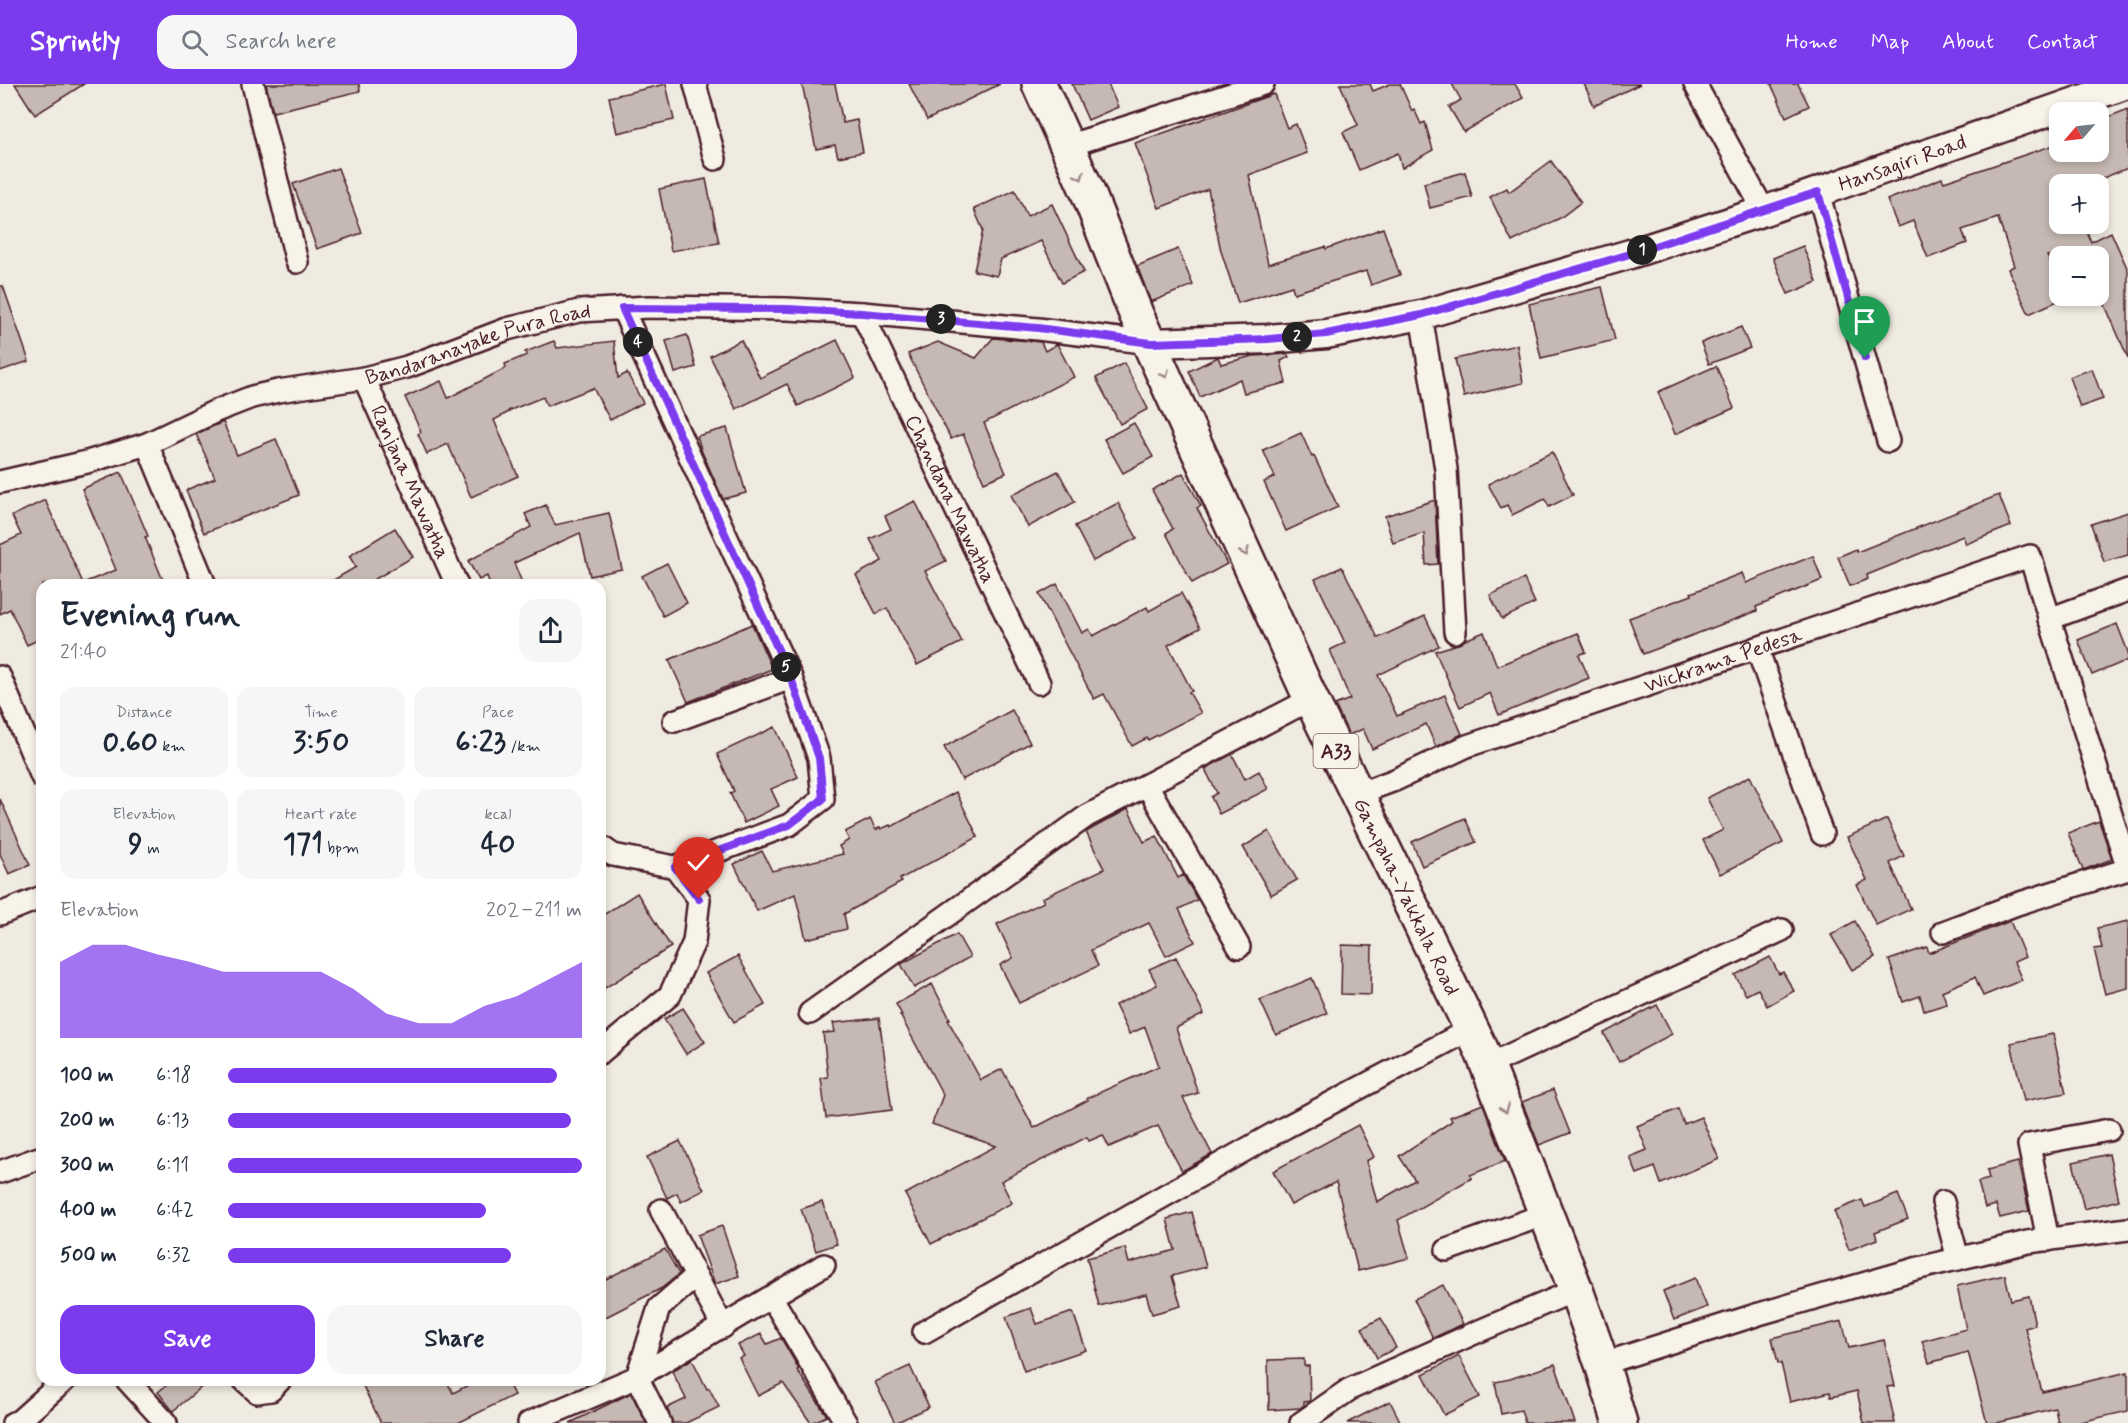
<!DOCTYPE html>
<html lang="en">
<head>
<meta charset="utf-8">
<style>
	:root { --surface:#fff; --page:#f6f6f7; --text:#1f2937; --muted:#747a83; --accent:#7c3aed }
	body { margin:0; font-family:Mynerve,sans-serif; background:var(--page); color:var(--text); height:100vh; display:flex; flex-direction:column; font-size:22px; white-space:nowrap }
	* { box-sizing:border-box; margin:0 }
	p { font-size:20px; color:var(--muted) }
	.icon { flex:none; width:33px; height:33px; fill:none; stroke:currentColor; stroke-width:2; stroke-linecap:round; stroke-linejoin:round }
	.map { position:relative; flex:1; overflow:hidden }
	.details { position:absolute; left:36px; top:495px; width:570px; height:807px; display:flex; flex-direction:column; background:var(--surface); border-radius:18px; box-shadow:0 3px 9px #0003 }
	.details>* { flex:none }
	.needle { width:39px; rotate:242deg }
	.tools { position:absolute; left:2049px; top:18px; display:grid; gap:12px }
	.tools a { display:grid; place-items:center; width:60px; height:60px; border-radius:12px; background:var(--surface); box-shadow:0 3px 9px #0003; font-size:30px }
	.pin { position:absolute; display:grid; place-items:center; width:51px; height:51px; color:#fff; margin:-62px -26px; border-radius:50% 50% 50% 0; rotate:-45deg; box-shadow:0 0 6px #0007 }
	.pin .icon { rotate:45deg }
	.km { position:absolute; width:30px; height:30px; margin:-15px; border-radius:50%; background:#222; color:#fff; font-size:16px; line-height:30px; text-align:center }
	.round { display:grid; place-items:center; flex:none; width:63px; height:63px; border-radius:18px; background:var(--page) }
	.headline { display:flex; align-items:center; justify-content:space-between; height:102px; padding:0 24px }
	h1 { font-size:33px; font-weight:700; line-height:45px }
	.metrics { display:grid; grid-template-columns:repeat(3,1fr); gap:9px; height:102px; padding:6px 24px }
	.metrics div { display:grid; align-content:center; border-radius:15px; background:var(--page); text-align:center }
	.metrics b { font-size:30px; font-weight:700 }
	.metrics small { font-size:16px; font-weight:400 }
	.metrics p { font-size:16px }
	.chart { height:168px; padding:12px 24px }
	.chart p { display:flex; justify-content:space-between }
	.chart svg { width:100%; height:108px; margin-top:6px; fill:var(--accent); opacity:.7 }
	.button { display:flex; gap:12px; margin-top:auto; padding:12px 24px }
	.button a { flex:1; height:69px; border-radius:18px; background:var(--accent); color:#fff; font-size:24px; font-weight:700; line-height:69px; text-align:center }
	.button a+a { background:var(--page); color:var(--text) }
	ul { padding:0 24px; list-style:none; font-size:20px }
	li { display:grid; grid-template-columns:96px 72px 1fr; align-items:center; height:45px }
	li i { height:15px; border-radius:8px; background:var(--accent) }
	header { display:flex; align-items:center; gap:36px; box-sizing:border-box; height:84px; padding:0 30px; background:var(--accent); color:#fff }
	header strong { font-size:28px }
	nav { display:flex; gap:33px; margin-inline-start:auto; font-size:21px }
	.search { width:420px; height:54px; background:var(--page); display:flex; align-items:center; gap:15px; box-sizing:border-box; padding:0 21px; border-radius:18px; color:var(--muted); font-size:22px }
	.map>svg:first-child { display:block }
	.building { fill:#c6b8b3; stroke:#4a1f2b; stroke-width:1.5 }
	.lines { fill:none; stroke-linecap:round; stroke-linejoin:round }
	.street-casing { stroke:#4a1f2b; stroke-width:26 }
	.secondary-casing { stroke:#4a1f2b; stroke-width:33 }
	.highway-casing { stroke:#4a1f2b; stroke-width:38 }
	.street { stroke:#f7f3e8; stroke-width:21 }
	.secondary { stroke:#f7f3e8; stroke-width:28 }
	.highway { stroke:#f7f3e8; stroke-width:33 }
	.oneway { stroke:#a0898a }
	.route-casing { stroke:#fff; stroke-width:12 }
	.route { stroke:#7c3aed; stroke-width:8 }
	.labels { text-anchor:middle; stroke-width:4.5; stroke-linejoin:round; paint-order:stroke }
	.shield { fill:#f7f3e8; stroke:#7e5f64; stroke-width:1.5 }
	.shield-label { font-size:20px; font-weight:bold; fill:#4a1f2b }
	.street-label { font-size:21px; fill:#4a1f2b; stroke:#f7f3e8 }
</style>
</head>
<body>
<header>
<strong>Sprintly</strong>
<div class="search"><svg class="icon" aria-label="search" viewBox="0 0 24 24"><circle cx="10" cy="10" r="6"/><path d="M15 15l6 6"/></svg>Search here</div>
<nav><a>Home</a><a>Map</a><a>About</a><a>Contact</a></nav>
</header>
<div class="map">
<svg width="2128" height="1339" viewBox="0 0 2128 1339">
	<rect width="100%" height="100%" fill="#f0ebe0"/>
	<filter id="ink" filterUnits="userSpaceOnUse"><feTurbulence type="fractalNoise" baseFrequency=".0167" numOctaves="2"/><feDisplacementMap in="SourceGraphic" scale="12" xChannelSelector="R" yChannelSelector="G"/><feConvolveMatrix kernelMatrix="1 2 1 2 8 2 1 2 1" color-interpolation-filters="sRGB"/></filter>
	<g filter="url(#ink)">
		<g class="building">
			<path d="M15,0H84L35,31Z"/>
			<path d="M266,0H359L360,7L273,28Z"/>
			<path d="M666,0L674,36L617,49L609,13Z"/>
			<path d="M802,0H835L843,39L857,36L863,68L838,73L835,61L816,65Z"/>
			<path d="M909,0H1000L927,36Z"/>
			<path d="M1072,0H1108L1118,23L1088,36Z"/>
			<path d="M1340,0H1370L1373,7L1390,0H1400L1412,27L1414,25L1421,40L1425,38L1433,66L1402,84L1398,69L1359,86L1343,48L1358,41Z"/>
			<path d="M1452,0H1515L1523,14L1464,48L1449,23L1461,16Z"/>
			<path d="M1584,0H1640L1594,22Z"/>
			<path d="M1771,0H1798L1809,22L1786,33Z"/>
			<path d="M1274,10L1287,44L1296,40L1307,69L1249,91L1268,180L1325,163L1326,165L1383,144L1400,191L1371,201L1366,187L1294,209L1292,202L1238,219L1221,167L1208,105L1159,124L1135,59Z"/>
			<path d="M2128,25V84L2088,100H2060V140H2084L2091,158L2111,148L2128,186V274L2098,205V172H2047L2060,198V212L2066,213L2029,230L2008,185L2014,182L1998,134L1962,146L1967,159L1928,174L1913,137L1898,143L1887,116L1942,94L1944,98L2060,59V68H2098V37Z"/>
			<path d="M1551,77L1581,118L1560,134L1512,158L1490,113L1507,104L1509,108Z"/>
			<path d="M338,84L362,149L317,165L293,100Z"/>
			<path d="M1465,88L1472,113L1430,124L1424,99Z"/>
			<path d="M706,95L719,159L671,167L659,105Z"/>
			<path d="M1015,106L1027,132L1052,120L1084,188L1062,199L1041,157L1001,175L997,192L974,187L983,146L974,125Z"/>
			<path d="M1803,162L1817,198L1788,210L1773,174Z"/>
			<path d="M1178,165L1193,201L1151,218L1137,182Z"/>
			<path d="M0,202H3L29,277L0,287Z"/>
			<path d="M1602,203L1615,256L1541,274L1529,220Z"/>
			<path d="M1741,243L1750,264L1709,280L1701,259Z"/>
			<path d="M687,251L696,283L675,289L666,257Z"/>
			<path d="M993,254L1041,258L1045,267L1057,260L1074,293L984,339L1006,389L984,398L963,350L951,355L908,270L938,258L976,274Z"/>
			<path d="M741,256L760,294L837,256L855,294L798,322L787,300L736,325L710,272Z"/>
			<path d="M554,257L557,264L614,257L618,294L627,289L643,319L610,336L593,304L547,322L543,313L508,327L509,328L494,336L518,392L471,413L448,360L427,370L418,350L421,348L405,313L441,297L448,314L506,284L505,280L527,271L525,268Z"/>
			<path d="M1517,261L1523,299L1464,313L1455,275Z"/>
			<path d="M1287,270L1289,273L1281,277L1286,299L1244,309L1240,295L1200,313L1189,287L1218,273L1221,280L1253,272Z"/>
			<path d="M1124,279L1148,325L1120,340L1096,294Z"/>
			<path d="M1716,282L1734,324L1675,350L1658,308Z"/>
			<path d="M2092,285L2103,315L2080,323L2069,293Z"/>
			<path d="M223,338L237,371L276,355L299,411L204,449L186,406L215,394L196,350Z"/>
			<path d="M1134,339L1153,373L1123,389L1104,355Z"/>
			<path d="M727,344L746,409L723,415L702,368L697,352Z"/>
			<path d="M1301,349L1312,373L1314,372L1338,423L1286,447L1264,398L1275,393L1263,366Z"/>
			<path d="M1552,368L1573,411L1549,423L1545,415L1512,431L1507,421L1501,424L1488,400Z"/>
			<path d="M1058,387L1075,418L1028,443L1011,411Z"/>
			<path d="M121,388L148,452L145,453L165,501H42V554L27,561L10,525L0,530V461L21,451L12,432L45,416L83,499L116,486L82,405Z"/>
			<path d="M1183,389L1201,422L1197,424L1227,480L1192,499L1166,449L1173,445L1152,406Z"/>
			<path d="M1999,411L2011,442L1966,460L1963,452L1867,491L1868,495L1850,502L1838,473L1856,465L1857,468Z"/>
			<path d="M1435,416L1438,480L1426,481L1424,449L1393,459L1385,432Z"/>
			<path d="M915,417L946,477L925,487L962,558L917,581L887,524L876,530L856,491L882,477L870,455L891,445L885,432Z"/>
			<path d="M1118,419L1137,454L1093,477L1075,442Z"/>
			<path d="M546,421L555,441L609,429L622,485L590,492L580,449L514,479L523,501H490L487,492L479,496L468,477L531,443L525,430Z"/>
			<path d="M2128,428V471L2104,478L2091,440Z"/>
			<path d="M395,444L413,473L365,501H325L356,483L349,472Z"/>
			<path d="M1813,472L1822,496L1756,523L1757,527L1643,570L1629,534L1692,511L1691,509L1742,489L1746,499Z"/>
			<path d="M667,479L687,519L663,532L642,492Z"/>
			<path d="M1342,483L1378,554L1425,532L1439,562L1378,591L1397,632L1445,611L1462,650L1436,663L1426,640L1372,665L1363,645L1349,651L1335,621L1350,615L1330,566L1345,559L1315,495Z"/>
			<path d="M1524,495L1535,519L1502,535L1490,511Z"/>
			<path d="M1057,500L1082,549L1089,545L1093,552L1147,523L1149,527L1181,509L1200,544L1168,561L1192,607L1189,608L1201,629L1148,656L1147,654L1132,662L1104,610L1094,615L1039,510Z"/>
			<path d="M752,540L772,585L688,618L669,576Z"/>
			<path d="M2117,540L2128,568V576L2092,591L2078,556Z"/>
			<path d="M1484,548L1497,582L1578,549L1586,568L1579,571L1589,594L1499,631L1490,609L1460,623L1435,567L1461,559L1465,556Z"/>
			<path d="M1012,626L1030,659L962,696L944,663Z"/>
			<path d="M775,643L798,693L771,705L779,722L744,739L730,709L734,707L717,670Z"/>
			<path d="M1232,670L1245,695L1259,687L1268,705L1219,730L1211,713L1217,709L1205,685Z"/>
			<path d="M1750,692L1783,759L1720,790L1703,756L1723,746L1707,714Z"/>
			<path d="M956,708L978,753L900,795L902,798L844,830L847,845L806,855L795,810L757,827L734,780L762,767L772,787L843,770L839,762L849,756L845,748L870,735L876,746L880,743L881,745L890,741L891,743Z"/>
			<path d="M0,715L30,781L9,790L0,770Z"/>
			<path d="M1128,725L1144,758L1157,752L1178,794L1183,791L1192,806L1197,816L1179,825L1195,858L1166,872L1149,839L1091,866L1098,882L1019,919L1000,881L1013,874L997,840L1044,818L1042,814L1104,785L1086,748Z"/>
			<path d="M1465,734L1476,758L1422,782L1412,758Z"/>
			<path d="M1887,735L1904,772L1890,779L1911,825L1876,841L1857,801L1867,796L1847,753Z"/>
			<path d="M2099,737L2112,775L2083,786L2068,749Z"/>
			<path d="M1269,747L1297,796L1271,811L1243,763Z"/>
			<path d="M637,809L671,863L600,907V833Z"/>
			<path d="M1855,837L1875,873L1852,886L1831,851Z"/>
			<path d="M2010,837L2025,873L2014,878L2022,896L1983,912L1975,893L1942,907L1947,920L1924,927L1920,912L1903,918L1889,876L1927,863L1929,869Z"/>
			<path d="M2128,837V904L2105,910L2094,865L2102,864L2097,844Z"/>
			<path d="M957,850L970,873L914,904L901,880Z"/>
			<path d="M1342,861L1372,862L1371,911L1341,910Z"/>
			<path d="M738,872L765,921L734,938L706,889Z"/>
			<path d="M1176,873L1204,930L1176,944L1198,1009L1183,1014L1212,1070L1182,1087L1158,1042L1109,1063L1103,1051L1089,1057L1087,1053L1001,1097L1012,1119L931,1160L905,1110L996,1062L932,1040L943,1011L900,931H902L896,920L932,900L950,935L948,936L981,996L1002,985L1034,1044L1088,1016L1087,1014L1159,982L1145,943L1129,950L1115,921L1157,901L1149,885Z"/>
			<path d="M1770,873L1779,890L1783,888L1794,907L1767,922L1758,905L1746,911L1735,891Z"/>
			<path d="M1312,894L1327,929L1276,951L1260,916Z"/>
			<path d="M1657,921L1672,950L1619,978L1604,949Z"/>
			<path d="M683,924L705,958L686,970L664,935Z"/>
			<path d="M879,934L892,1026L826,1034L821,994L828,993L823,949L835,948L833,939Z"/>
			<path d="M2053,950L2066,1009L2024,1017L2011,959Z"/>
			<path d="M1553,1006L1570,1049L1539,1061L1522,1018Z"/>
			<path d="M1483,1020L1505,1077L1470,1091L1472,1094L1398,1136L1409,1174L1358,1187L1336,1098L1291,1121L1273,1087L1358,1041L1374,1073L1366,1077L1377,1118L1415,1096L1399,1072L1452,1037L1450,1033Z"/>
			<path d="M1678,1025L1684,1040L1701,1033L1719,1075L1661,1100L1655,1083L1637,1090L1630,1073L1647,1066L1637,1042Z"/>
			<path d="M680,1057L704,1106L681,1118L677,1109L667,1114L647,1073Z"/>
			<path d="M2109,1070L2119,1116L2084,1125L2073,1078Z"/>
			<path d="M2018,1078L2029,1127L2000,1134L1996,1121L1985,1124L1978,1098L1989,1095L1987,1086Z"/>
			<path d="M1898,1110L1908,1135L1875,1148L1877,1155L1849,1166L1834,1127L1862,1116L1865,1123Z"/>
			<path d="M822,1118L837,1160L816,1167L801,1125Z"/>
			<path d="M1192,1128L1206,1183L1172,1192L1181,1222L1152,1230L1146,1210L1099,1222L1087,1174L1125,1164L1129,1179L1175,1166L1167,1135Z"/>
			<path d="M722,1142L739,1192L715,1200L697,1151Z"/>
			<path d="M665,1165L679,1190L662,1204L600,1236V1198Z"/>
			<path d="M2005,1191L2011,1216L2029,1212L2035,1241L2025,1244L2042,1308L2128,1288V1327L2076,1339H2058L2055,1324L1997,1339H1987L1968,1268L1929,1279L1922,1257L1966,1245L1957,1202Z"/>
			<path d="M1695,1194L1707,1223L1674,1236L1663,1207Z"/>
			<path d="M1443,1201L1463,1240L1433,1254L1414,1215Z"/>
			<path d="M1031,1224L1037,1240L1073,1228L1086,1266L1024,1287L1006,1233Z"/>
			<path d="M1381,1234L1396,1264L1377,1274L1362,1244Z"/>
			<path d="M1842,1237L1849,1264L1884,1256L1895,1302L1887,1303L1895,1339H1864L1857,1307L1831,1313L1830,1308L1790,1318L1781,1279H1778L1772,1254Z"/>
			<path d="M761,1250L767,1260L781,1254L799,1285L797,1286L827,1332L811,1339L783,1299L758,1312L739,1274L744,1272L738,1261Z"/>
			<path d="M1459,1272L1480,1313L1444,1331L1423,1290Z"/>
			<path d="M692,1275L707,1305L709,1304L719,1323L686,1339H673L667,1324L686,1315L672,1287Z"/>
			<path d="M1304,1275V1282H1309L1310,1317L1304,1318V1321L1300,1324L1269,1326L1268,1276Z"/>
			<path d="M1555,1280L1575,1339H1525L1521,1326L1501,1330L1495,1298L1510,1295Z"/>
			<path d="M910,1282L929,1323L895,1339L875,1298Z"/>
			<path d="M173,1296H210L173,1327L158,1308Z"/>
			<path d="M360,1296H446L453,1309L478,1296H506L514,1311L458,1339H381Z"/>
			<path d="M631,1309L646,1339H570Z"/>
			<path d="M1390,1317L1401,1339H1347Z"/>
		</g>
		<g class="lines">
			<g class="street-casing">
				<g id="street">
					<path d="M253,0L297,178"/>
					<path d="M695,0L715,75"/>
					<path d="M1695,0L1764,127"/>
					<path d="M1067,62L1263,0"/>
					<path d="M1818,108L1888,357"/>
					<path id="s1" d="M862,229L1039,599"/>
					<path d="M1421,231L1446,385L1455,548"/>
					<path id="s2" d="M364,294L457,501"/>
					<path d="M147,360L205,501"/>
					<path id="s3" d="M0,398L87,378L147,360L216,327L252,313L278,307L364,294L407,283L507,245L579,227L649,223L788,225L862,229L1038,245L1151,259"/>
					<path d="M2049,535L2128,506"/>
					<path d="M1757,564L1822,750"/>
					<path d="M0,593L42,693"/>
					<path d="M674,637L791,594"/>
					<path d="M1147,701L1239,863"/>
					<path id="s4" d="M1357,710L1395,696L1467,662L2030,472L2128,785L2017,820L1943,848"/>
					<path d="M600,762L613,771L675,783L789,741L823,715L819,674L791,594L622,224"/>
					<path d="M0,830L42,813"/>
					<path d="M810,929L1087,732L1311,615"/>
					<path d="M600,969L670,911L694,858L699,815L675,783"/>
					<path d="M1488,981L1782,846"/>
					<path d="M0,1088L42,1073"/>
					<path d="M1943,1118L1958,1175"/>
					<path d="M2048,1156L2029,1061L2109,1046"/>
					<path d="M1447,1166L1546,1130"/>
					<path d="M696,1192L723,1243"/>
					<path d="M772,1214L846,1339"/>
					<path d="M924,1248L1284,1044L1471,945"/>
					<path d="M1602,1280L1759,1230L1915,1185L2028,1158L2128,1145"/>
					<path d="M127,1296L166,1339"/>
					<path d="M244,1296L257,1308L271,1306L280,1296"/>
					<path d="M13,1339L19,1337L65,1296"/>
					<path d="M529,1339L637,1293L659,1224L696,1192L661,1126"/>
					<path d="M660,1339L637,1293L824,1181"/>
					<path d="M1301,1339L1350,1305L1477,1248L1576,1206"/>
				</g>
			</g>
			<g class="secondary-casing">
				<g id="secondary">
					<path id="s5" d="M1151,259L1268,255L1326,250L1421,231L1630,170L1764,127L2127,0"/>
				</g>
			</g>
			<g class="highway-casing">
				<g id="highway">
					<path id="s6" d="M1039,0L1087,106L1136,230L1311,615L1481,965L1576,1206L1602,1280L1620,1339"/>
				</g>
			</g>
			<use href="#street" class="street"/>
			<use href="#secondary" class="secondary"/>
			<use href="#highway" class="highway"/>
		</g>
		<defs><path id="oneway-chevron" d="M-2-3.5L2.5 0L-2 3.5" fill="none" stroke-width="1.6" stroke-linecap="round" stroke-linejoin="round" transform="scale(1.5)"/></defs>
		<g class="oneway">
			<use href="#oneway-chevron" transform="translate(1080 92) rotate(66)"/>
			<use href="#oneway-chevron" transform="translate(1165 290) rotate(66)"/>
			<use href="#oneway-chevron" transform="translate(1245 468) rotate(66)"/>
			<use href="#oneway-chevron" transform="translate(1505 1025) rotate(69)"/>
		</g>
	</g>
	<g class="lines" filter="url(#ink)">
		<g class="route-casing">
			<path id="route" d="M699,815L675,783L789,741L823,715L819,674L791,594L622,224L788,225L862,229L1038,244L1151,259L1268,255L1326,250L1421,231L1630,170L1818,108L1865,274"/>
		</g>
		<use href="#route" class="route"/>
	</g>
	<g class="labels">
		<rect class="shield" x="1313.5" y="650" width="45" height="34" rx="4.5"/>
		<g class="shield-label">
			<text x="1336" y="674">A33</text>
		</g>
		<g class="street-label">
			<text dy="7" stroke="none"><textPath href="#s5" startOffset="777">Hansagiri Road</textPath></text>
			<text dy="7" stroke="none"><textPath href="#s3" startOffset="500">Bandaranayake Pura Road</textPath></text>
			<text dy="7" stroke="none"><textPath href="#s2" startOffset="114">Ranjana Mawatha</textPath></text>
			<text dy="7" stroke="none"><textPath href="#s1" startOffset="206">Chandana Mawatha</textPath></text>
			<text dy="7" stroke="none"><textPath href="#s4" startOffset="390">Wickrama Pedesa</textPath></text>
			<text dy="7" stroke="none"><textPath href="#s6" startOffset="892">Gampaha-Yakkala Road</textPath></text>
		</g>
	</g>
</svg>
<div class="tools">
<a><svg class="needle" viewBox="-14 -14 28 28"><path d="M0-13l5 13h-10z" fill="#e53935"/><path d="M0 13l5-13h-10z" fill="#747a83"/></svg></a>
<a>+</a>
<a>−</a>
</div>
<div class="pin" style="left:1865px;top:274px;background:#1e9e55"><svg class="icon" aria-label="arrive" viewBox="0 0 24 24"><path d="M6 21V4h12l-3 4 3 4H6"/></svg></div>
<div class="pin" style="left:699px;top:815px;background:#d93025"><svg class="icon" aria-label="check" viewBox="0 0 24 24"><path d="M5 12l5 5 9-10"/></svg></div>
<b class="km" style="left:1642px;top:166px">1</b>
<b class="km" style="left:1297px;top:253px">2</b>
<b class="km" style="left:941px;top:235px">3</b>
<b class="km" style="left:638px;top:258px">4</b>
<b class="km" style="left:786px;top:583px">5</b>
<section class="details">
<div class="headline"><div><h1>Evening run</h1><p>21:40</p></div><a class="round"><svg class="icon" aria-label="share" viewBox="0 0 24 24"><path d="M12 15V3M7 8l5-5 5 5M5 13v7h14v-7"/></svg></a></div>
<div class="metrics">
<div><p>Distance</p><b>0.60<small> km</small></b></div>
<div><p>Time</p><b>3:50</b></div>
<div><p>Pace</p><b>6:23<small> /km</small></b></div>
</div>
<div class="metrics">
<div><p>Elevation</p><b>9<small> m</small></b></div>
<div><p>Heart rate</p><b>171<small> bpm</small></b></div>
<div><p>kcal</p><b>40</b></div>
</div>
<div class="chart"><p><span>Elevation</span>202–211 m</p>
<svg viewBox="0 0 160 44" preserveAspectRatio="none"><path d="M0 44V13L10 6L20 6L30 10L40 13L50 17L60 17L70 17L80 17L90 24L100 34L110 38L120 38L130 31L140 27L150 20L160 13V44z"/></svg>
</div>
<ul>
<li><b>100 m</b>6:18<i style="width:93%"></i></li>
<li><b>200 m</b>6:13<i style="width:97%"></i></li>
<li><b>300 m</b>6:11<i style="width:100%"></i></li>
<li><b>400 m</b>6:42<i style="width:73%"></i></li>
<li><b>500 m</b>6:32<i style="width:80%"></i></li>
</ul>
<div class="button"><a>Save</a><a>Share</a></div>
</section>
</div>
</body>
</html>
